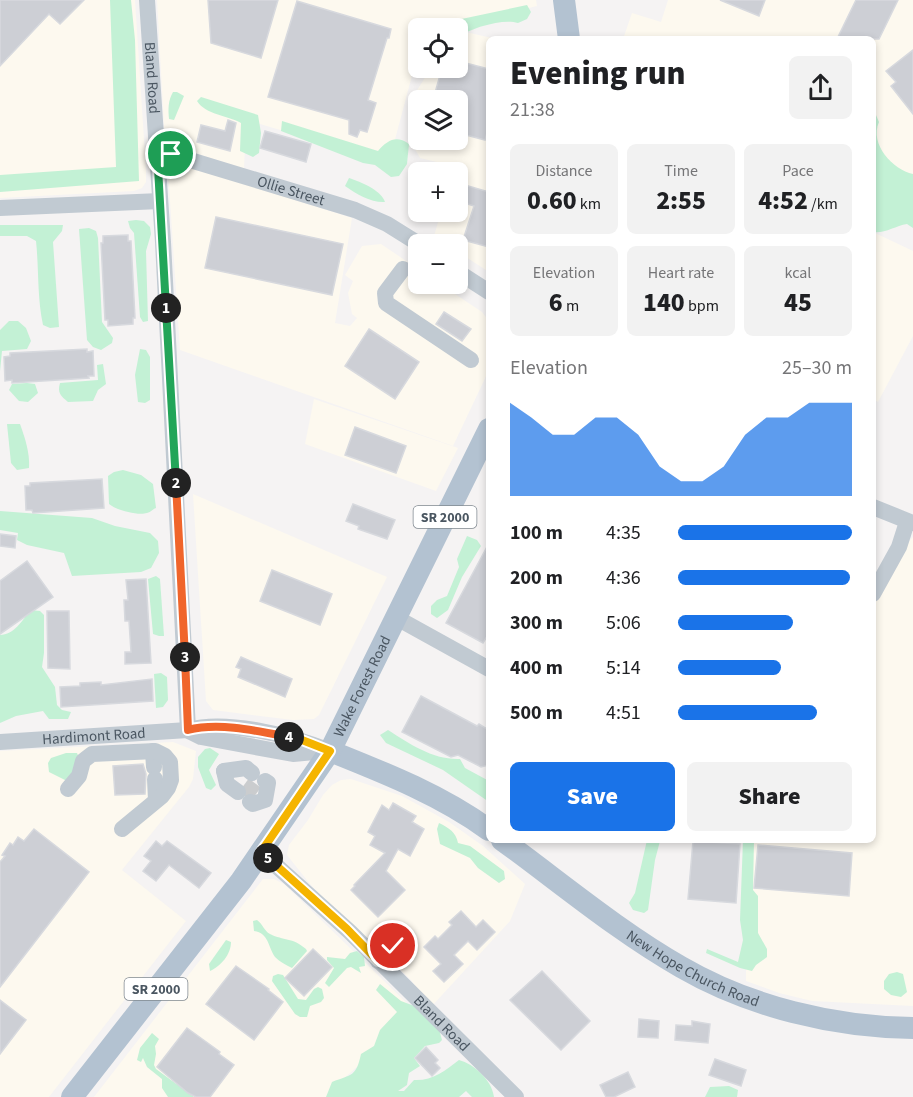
<!DOCTYPE html>
<html lang="en">
<head>
<meta charset="utf-8">
<style>
	:root { --surface:#fff; --page:#f2f2f2; --text:#202124; --muted:#757577; --accent:#1a73e8 }
	body { margin:0; font-family:"Source Sans 3",sans-serif; background:var(--page); color:var(--text); height:100vh; display:flex; flex-direction:column; font-size:22px; white-space:nowrap }
	* { box-sizing:border-box; margin:0 }
	p { font-size:20px; color:var(--muted) }
	.icon { flex:none; width:33px; height:33px; fill:none; stroke:currentColor; stroke-width:2; stroke-linecap:round; stroke-linejoin:round }
	.map { position:relative; flex:1; overflow:hidden }
	.side { position:absolute; left:486px; top:36px; width:390px; height:807px; display:flex; flex-direction:column; background:var(--surface); border-radius:9px; box-shadow:0 3px 9px #0003 }
	.side>* { flex:none }
	.fabs { position:absolute; left:408px; top:18px; display:grid; gap:12px }
	.fabs a { display:grid; place-items:center; width:60px; height:60px; border-radius:9px; background:var(--surface); box-shadow:0 3px 9px #0003; font-size:30px }
	.pin { position:absolute; display:grid; place-items:center; width:51px; height:51px; color:#fff; margin:-26px; border:3px solid #fff; border-radius:50%; box-shadow:0 2px 6px #0007 }
	.km { position:absolute; width:30px; height:30px; margin:-15px; border-radius:50%; background:#222; color:#fff; font-size:16px; line-height:30px; text-align:center }
	.round { display:grid; place-items:center; flex:none; width:63px; height:63px; border-radius:9px; background:var(--page) }
	.overview { display:flex; align-items:center; justify-content:space-between; height:102px; padding:0 24px }
	h1 { font-size:33px; font-weight:800; line-height:45px }
	.metrics { display:grid; grid-template-columns:repeat(3,1fr); gap:9px; height:102px; padding:6px 24px }
	.metrics div { display:grid; align-content:center; border-radius:9px; background:var(--page); text-align:center }
	.metrics b { font-size:26px; font-weight:800 }
	.metrics small { font-size:16px; font-weight:400 }
	.metrics p { font-size:16px }
	.chart { height:168px; padding:12px 24px }
	.chart p { display:flex; justify-content:space-between }
	.chart svg { width:100%; height:108px; margin-top:6px; fill:var(--accent); opacity:.7 }
	.action { display:flex; gap:12px; margin-top:auto; padding:12px 24px }
	.action a { flex:1; height:69px; border-radius:9px; background:var(--accent); color:#fff; font-size:24px; font-weight:800; line-height:69px; text-align:center }
	.action a+a { background:var(--page); color:var(--text) }
	ul { padding:0 24px; list-style:none; font-size:20px }
	li { display:grid; grid-template-columns:96px 72px 1fr; align-items:center; height:45px }
	li i { height:15px; border-radius:8px; background:var(--accent) }
	.map>svg:first-child { display:block }
	.commercial { fill:#fdf9ef; fill-rule:evenodd }
	.green { fill:#c3f1d5 }
	.building { fill:#cdcfd5; stroke:#d7d9de; stroke-width:1.5 }
	.lines { fill:none; stroke-linecap:round; stroke-linejoin:round }
	.minor-tunnel { stroke:#caccce; stroke-width:16; stroke-dasharray:16 8; stroke-linecap:butt }
	.minor { stroke:#c1cad2; stroke-width:16 }
	.major { stroke:#b3c2d1; stroke-width:22 }
	.split-1-casing { stroke:#fff; stroke-width:12 }
	.split-2-casing { stroke:#fff; stroke-width:12 }
	.split-3-casing { stroke:#fff; stroke-width:12 }
	.split-4-casing { stroke:#fff; stroke-width:12 }
	.split-5-casing { stroke:#fff; stroke-width:12 }
	.split-6-casing { stroke:#fff; stroke-width:12 }
	.split-1 { stroke:#22a559; stroke-width:8 }
	.split-2 { stroke:#22a559; stroke-width:8 }
	.split-3 { stroke:#f0652b; stroke-width:8 }
	.split-4 { stroke:#f0652b; stroke-width:8 }
	.split-5 { stroke:#f5b400; stroke-width:8 }
	.split-6 { stroke:#f5b400; stroke-width:8 }
	.labels { text-anchor:middle; stroke-width:4.5; stroke-linejoin:round; paint-order:stroke }
	.shield { fill:#fff; stroke:#808990; stroke-width:1.5 }
	.shield-label { font-size:14px; font-weight:bold; fill:#4a5661 }
	.street-label { font-size:15px; fill:#4a5661; stroke:#fff }
</style>
</head>
<body>
<div class="map">
<svg width="913" height="1097" viewBox="0 0 913 1097">
	<rect width="100%" height="100%" fill="#f5f3f3"/>
	<g class="commercial">
		<path d="M0,0H135L146,171V182L142,188L134,191L0,198Z"/>
		<path d="M157,0H536L537,6L446,28H418V53L389,162L246,120L244,169L165,143Z"/>
		<path d="M668,0H913V194L873,160V39H623L632,13L661,22Z"/>
		<path d="M470,33L496,39H489V272L458,252V244H447L434,236L441,212H458V172H453L454,166L420,158L408,137L409,103L431,68H458V34ZM418,100H458V140H418Z"/>
		<path d="M177,162L352,218L335,323L350,326L357,318L352,314L348,293L353,281L345,275L362,246L381,244L418,269V284H440L482,312L489,321V370L453,446L180,350L168,171L169,166Z"/>
		<path d="M873,232L913,251V336L878,402L873,399Z"/>
		<path d="M314,399L458,448L436,491L305,444Z"/>
		<path d="M193,494L387,577L319,715L314,719L293,720L213,710L206,701Z"/>
		<path d="M913,537V1006L812,1001L779,993L746,981L747,840H873V605L910,540Z"/>
		<path d="M173,742L196,751L193,779L189,787L122,870L186,921L49,1097H0V751Z"/>
		<path d="M351,779L402,796L449,822L483,846L525,884L510,921L431,1007L411,980L376,946L366,943L310,884L287,855L289,845L308,820L323,795L332,785L341,780Z"/>
		<path d="M263,879H274L284,884L417,1013L340,1082L346,1097H94Z"/>
	</g>
	<g class="green">
		<path d="M110,0H131L135,40L139,181L0,192V175L116,167Z"/>
		<path d="M527,5L531,12L527,19L518,23C508,20 494,23 483,26C474,28 468,34 458,32L452,21Z"/>
		<path d="M173,92H177L184,96L174,120L169,119C168,109 168,101 173,92Z"/>
		<path d="M201,97L258,115L261,133L259,153L253,157L240,151L241,123C227,115 206,115 197,101Z"/>
		<path d="M873,108L879,122C869,144 893,170 913,174V228L907,224C895,226 884,234 873,232Z"/>
		<path d="M282,121L378,151C388,140 396,135 409,144L407,164L399,176L391,177L375,165L363,163L281,131Z"/>
		<path d="M349,178C361,182 381,190 385,202C372,203 356,194 345,186Z"/>
		<path d="M136,220L144,221L150,227L151,234L146,251L148,321L143,322L140,317L134,233L130,228L128,221Z"/>
		<path d="M0,225H63L62,231L53,242L59,327L50,328L43,325C37,297 39,269 36,241L27,236H0Z"/>
		<path d="M89,228L96,231L98,238L102,322L113,338L112,343L101,350L93,347L87,340L79,229Z"/>
		<path d="M9,321H18L26,328L31,341L27,349L2,351L0,371V330Z"/>
		<path d="M140,349L146,350L150,357V400L145,403L138,402L135,375Z"/>
		<path d="M103,364L106,384L98,390L93,401L68,402C61,396 57,393 60,383L98,380L97,365Z"/>
		<path d="M27,383L35,384L38,393L28,402L19,401L9,390L12,384Z"/>
		<path d="M7,424H20C25,438 30,453 29,468L17,470L11,463Z"/>
		<path d="M123,470L141,475L153,484L156,508C153,509 151,512 147,513C138,516 116,510 109,504L108,476L114,472Z"/>
		<path d="M0,511L92,518L115,526L150,533L158,541L159,553L151,568L141,572L72,576L64,553L27,545L17,540L18,533L0,530Z"/>
		<path d="M467,536L477,540L481,546L462,577L448,610L437,618L431,614V606L437,600L447,596L459,567L457,559Z"/>
		<path d="M156,576L160,579L164,636H159L153,634L148,579Z"/>
		<path d="M30,610L40,611L44,615V653L42,667L55,687L57,705L62,710L71,712L68,719H49L43,711L16,716L0,723V635C14,635 23,620 30,610Z"/>
		<path d="M161,673L167,677L168,700L163,707L156,708L154,674Z"/>
		<path d="M388,730C410,744 433,760 460,759L465,768L489,781V802L443,770L386,743L380,735Z"/>
		<path d="M210,748L219,754L209,770L216,785L211,790L206,788L198,767V757L205,749Z"/>
		<path d="M66,753H77L83,767L69,782L49,772L48,763L51,758Z"/>
		<path d="M439,823C449,828 456,832 458,843L470,846L504,871L505,879L499,883L478,868L470,858L440,844L437,829Z"/>
		<path d="M647,840L660,841L655,860L648,910L644,913L633,910L629,903L635,893Z"/>
		<path d="M743,840H754L753,890L758,896V933L767,949V957L756,965L752,971L740,968L706,953L707,949L738,962L743,940L740,920Z"/>
		<path d="M257,920C263,924 264,931 270,934C284,941 292,937 306,949L307,951L292,968C286,965 280,962 275,957C268,947 269,933 254,931L253,921Z"/>
		<path d="M226,940L231,942C231,954 221,966 210,971L209,964Z"/>
		<path d="M357,951L364,957L365,966L359,967L361,973L351,967L347,968L329,987L325,983L334,968L327,960V957L345,959L350,953Z"/>
		<path d="M897,972L903,974L907,992L901,997L891,995L884,989V981L889,974Z"/>
		<path d="M278,974L283,975L298,999L306,1000L314,989L318,987L322,989L324,998L321,1002L310,1006L307,1017H300L295,1014L272,981L273,976Z"/>
		<path d="M380,984L401,1001L417,1007L439,1029L442,1040L439,1043L425,1046L414,1058L420,1066L409,1073L407,1085L398,1091H404L414,1080C432,1081 445,1071 459,1060C474,1064 492,1080 494,1097H472L466,1091L459,1097H326L332,1082C352,1074 356,1077 361,1054L374,1046L380,1030L397,1012L376,990Z"/>
		<path d="M152,1033L159,1039L155,1046L156,1054L154,1065L156,1069L194,1097H168L162,1088V1079L147,1067L143,1058L141,1062L137,1060L140,1048Z"/>
		<path d="M729,1086L738,1090L737,1097H705L710,1087Z"/>
	</g>
	<g class="building">
		<path d="M0,0H84L60,24L49,14L0,66Z"/>
		<path d="M208,0H278L261,58L211,43Z"/>
		<path d="M720,0H765L759,16Z"/>
		<path d="M856,0H898L879,39H837Z"/>
		<path d="M297,1L391,29L389,38H387L368,100L376,103L367,132L360,130L357,137L349,134V120L268,97Z"/>
		<path d="M913,50V114L891,86L896,82L886,71Z"/>
		<path d="M458,61L489,69V126L485,140L458,133V100H433L442,68H458Z"/>
		<path d="M228,120L236,123L230,151L197,142L201,125L225,131Z"/>
		<path d="M265,131L311,144L306,162L260,148Z"/>
		<path d="M458,183L489,192V247L463,240L474,206L458,201Z"/>
		<path d="M216,217L343,244L332,295L205,268Z"/>
		<path d="M128,235V241H131L135,318H133V324L108,326V320H105L101,243H103V236Z"/>
		<path d="M444,312L471,329L462,341L436,324Z"/>
		<path d="M369,329L419,362L395,399L345,366Z"/>
		<path d="M87,349V352L93,351L94,376H88L89,378L12,383V380L5,381L4,357L10,356V353Z"/>
		<path d="M355,427L406,446L396,473L345,455Z"/>
		<path d="M102,479L104,508L33,513L32,510H26L25,486H30V483Z"/>
		<path d="M353,504L395,520L387,539L358,529L359,526L346,521Z"/>
		<path d="M0,534L16,536L15,548L0,546Z"/>
		<path d="M489,543V633L483,643L446,623Z"/>
		<path d="M27,561L53,597L0,634V581Z"/>
		<path d="M272,570L332,594L320,625L260,601Z"/>
		<path d="M146,579L151,663L125,664V652H131L129,621H125L124,600H128L126,580Z"/>
		<path d="M47,611H69L70,669L48,668Z"/>
		<path d="M241,657L292,679L285,697L238,677L241,669L236,667Z"/>
		<path d="M152,679L153,701L61,707L60,687L80,686V683L101,682V685Z"/>
		<path d="M421,696L477,726L479,724L487,729L489,732V765L481,767L458,755L451,757L402,732Z"/>
		<path d="M143,764L146,774L145,794L115,795L113,766Z"/>
		<path d="M393,803L416,816L412,822L424,829L410,856L398,849L386,871L405,890L378,917L351,890L355,886L354,885L385,853L370,845L375,836L368,832L382,805L389,810Z"/>
		<path d="M34,829L89,872L0,987V862L5,856L2,855L10,843L13,845L18,837L24,841Z"/>
		<path d="M156,841L162,846L167,841L211,873L199,888L169,865L156,881L143,871L151,861L144,856Z"/>
		<path d="M693,841L740,844L736,903L688,899Z"/>
		<path d="M758,845L852,853L849,896L754,888Z"/>
		<path d="M461,911L476,927L483,920L495,932L477,950L468,941L454,955L463,964L444,982L433,971L441,964L424,947L435,936L438,939L452,925L449,922Z"/>
		<path d="M313,949L332,967L304,996L285,978Z"/>
		<path d="M236,966L269,989L268,990L283,1002L254,1040L206,1004Z"/>
		<path d="M542,971L590,1021L561,1050L510,1000Z"/>
		<path d="M0,1000L26,1020L0,1054Z"/>
		<path d="M639,1019L659,1021L658,1038L638,1037Z"/>
		<path d="M692,1021L710,1024L708,1043L675,1040L676,1025L692,1026Z"/>
		<path d="M187,1028L220,1052L219,1054L234,1065L210,1097H196L188,1093L157,1067Z"/>
		<path d="M426,1047L438,1060L435,1063L440,1068L432,1076L415,1058Z"/>
		<path d="M715,1059L746,1070L741,1086L709,1075Z"/>
		<path d="M628,1072L635,1087L614,1097H606L600,1085Z"/>
	</g>
	<g class="lines">
		<path class="minor-tunnel" d="M244,785L256,794"/>
		<g class="minor">
			<path id="s1" d="M147,0L163,242L188,730"/>
			<path id="s2" d="M157,150L355,210L387,224L419,244"/>
			<path d="M0,208L160,201"/>
			<path d="M403,269L385,293L386,303L471,360"/>
			<path d="M458,272L489,292"/>
			<path d="M873,507L913,523"/>
			<path d="M873,594L899,547L907,522"/>
			<path d="M395,617L489,669"/>
			<path d="M189,731L201,737L293,754L325,751"/>
			<path id="s3" d="M0,742L188,730C227,719 293,736 330,751"/>
			<path d="M153,751L154,767"/>
			<path d="M224,771L246,768L252,773"/>
			<path d="M224,771L227,784L238,792"/>
			<path d="M155,779L156,800"/>
			<path d="M68,789L79,776L83,761L92,754L155,751L165,756L170,762L171,780L168,788L162,796L122,829"/>
			<path d="M250,802L253,804L265,800L268,783L265,781"/>
			<path id="s4" d="M261,852L350,932L516,1097"/>
			<path d="M378,961L393,946"/>
		</g>
		<g class="major">
			<path d="M564,0L569,39"/>
			<path d="M330,751C385,773 441,795 489,830"/>
			<path id="s5" d="M502,840C561,883 618,931 681,967C750,1007 834,1027 913,1028"/>
			<path id="s6" d="M72,1097L241,881L330,751L489,429"/>
		</g>
	</g>
	<g class="lines">
		<g class="split-1-casing">
			<path id="split-1" d="M166,308L157,150L171,154"/>
		</g>
		<g class="split-2-casing">
			<path id="split-2" d="M166,308L176,483"/>
		</g>
		<g class="split-3-casing">
			<path id="split-3" d="M176,483L185,657"/>
		</g>
		<g class="split-4-casing">
			<path id="split-4" d="M185,657L188,730C219,722 258,731 289,737"/>
		</g>
		<g class="split-5-casing">
			<path id="split-5" d="M268,858L261,852L330,751L302,740L289,737"/>
		</g>
		<g class="split-6-casing">
			<path id="split-6" d="M268,858L347,929L378,961L393,946"/>
		</g>
		<use href="#split-1" class="split-1"/>
		<use href="#split-2" class="split-2"/>
		<use href="#split-3" class="split-3"/>
		<use href="#split-4" class="split-4"/>
		<use href="#split-5" class="split-5"/>
		<use href="#split-6" class="split-6"/>
	</g>
	<g class="labels">
		<g class="shield">
			<rect x="413.5" y="506" width="63" height="22" rx="4.5"/>
			<rect x="124.5" y="978" width="63" height="22" rx="4.5"/>
		</g>
		<g class="shield-label">
			<text x="445" y="522">SR 2000</text>
			<text x="156" y="994">SR 2000</text>
		</g>
		<g class="street-label">
			<text dy="5" stroke="none"><textPath href="#s1" startOffset="78">Bland Road</textPath></text>
			<text dy="5" stroke="none"><textPath href="#s2" startOffset="140">Ollie Street</textPath></text>
			<text dy="5" stroke="none"><textPath href="#s6" startOffset="504">Wake Forest Road</textPath></text>
			<text dy="5" stroke="none"><textPath href="#s3" startOffset="94">Hardimont Road</textPath></text>
			<text dy="5" stroke="none"><textPath href="#s5" startOffset="231">New Hope Church Road</textPath></text>
			<text dy="5" stroke="none"><textPath href="#s4" startOffset="249">Bland Road</textPath></text>
		</g>
	</g>
</svg>
<div class="fabs">
<a><svg class="icon" aria-label="locate" viewBox="0 0 24 24"><circle cx="12" cy="12" r="6"/><path d="M12 2v4M12 18v4M2 12h4M18 12h4"/></svg></a>
<a><svg class="icon" aria-label="layers" viewBox="0 0 24 24"><path d="M12 4l9 5-9 5-9-5zM3 14l9 5 9-5"/></svg></a>
<a>+</a>
<a>−</a>
</div>
<div class="pin" style="left:171px;top:154px;background:#1e9e55"><svg class="icon" aria-label="arrive" viewBox="0 0 24 24"><path d="M6 21V4h12l-3 4 3 4H6"/></svg></div>
<div class="pin" style="left:393px;top:946px;background:#d93025"><svg class="icon" aria-label="check" viewBox="0 0 24 24"><path d="M5 12l5 5 9-10"/></svg></div>
<b class="km" style="left:166px;top:308px">1</b>
<b class="km" style="left:176px;top:483px">2</b>
<b class="km" style="left:185px;top:657px">3</b>
<b class="km" style="left:289px;top:737px">4</b>
<b class="km" style="left:268px;top:858px">5</b>
<section class="side">
<div class="overview"><div><h1>Evening run</h1><p>21:38</p></div><a class="round"><svg class="icon" aria-label="share" viewBox="0 0 24 24"><path d="M12 15V3M7 8l5-5 5 5M5 13v7h14v-7"/></svg></a></div>
<div class="metrics">
<div><p>Distance</p><b>0.60<small> km</small></b></div>
<div><p>Time</p><b>2:55</b></div>
<div><p>Pace</p><b>4:52<small> /km</small></b></div>
</div>
<div class="metrics">
<div><p>Elevation</p><b>6<small> m</small></b></div>
<div><p>Heart rate</p><b>140<small> bpm</small></b></div>
<div><p>kcal</p><b>45</b></div>
</div>
<div class="chart"><p><span>Elevation</span>25–30 m</p>
<svg viewBox="0 0 160 44" preserveAspectRatio="none"><path d="M0 44V6L10 12L20 19L30 19L40 12L50 12L60 19L70 32L80 38L90 38L100 32L110 19L120 12L130 12L140 6L150 6L160 6V44z"/></svg>
</div>
<ul>
<li><b>100 m</b>4:35<i style="width:100%"></i></li>
<li><b>200 m</b>4:36<i style="width:99%"></i></li>
<li><b>300 m</b>5:06<i style="width:66%"></i></li>
<li><b>400 m</b>5:14<i style="width:59%"></i></li>
<li><b>500 m</b>4:51<i style="width:80%"></i></li>
</ul>
<div class="action"><a>Save</a><a>Share</a></div>
</section>
</div>
</body>
</html>
